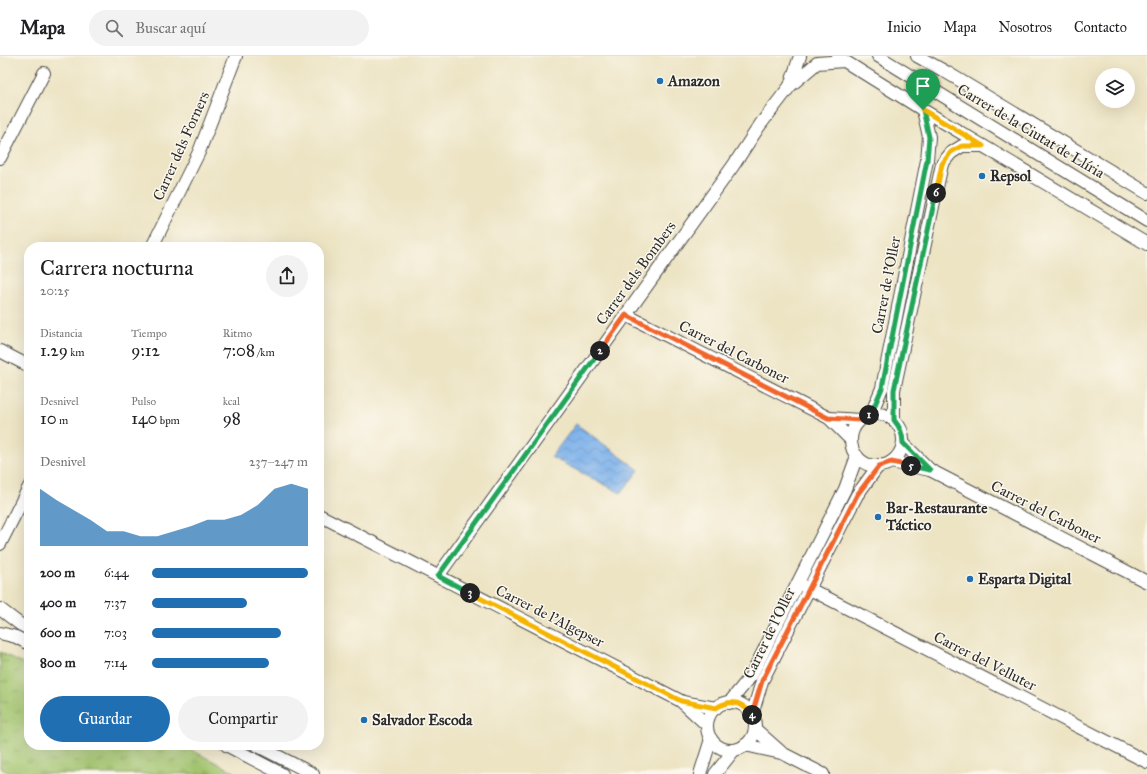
<!DOCTYPE html>
<html lang="es">
<head>
<meta charset="utf-8">
<style>
	:root { --surface:#fff; --page:#f2f2f2; --text:#202124; --muted:#757577; --line:#e0e0e0; --accent:#1f6fb2 }
	body { margin:0; font-family:"IM FELL Great Primer",serif; background:var(--page); color:var(--text); height:100vh; display:flex; flex-direction:column; font-size:15px; white-space:nowrap }
	* { box-sizing:border-box; margin:0 }
	p { font-size:13px; color:var(--muted) }
	.icon { flex:none; width:22px; height:22px; fill:none; stroke:currentColor; stroke-width:2; stroke-linecap:round; stroke-linejoin:round }
	.map { position:relative; flex:1; overflow:hidden }
	.sheet { position:absolute; left:24px; top:186px; width:300px; height:508px; display:flex; flex-direction:column; background:var(--surface); border-radius:16px; box-shadow:0 4px 16px #0002 }
	.sheet>* { flex:none }
	.tools { position:absolute; left:1095px; top:12px; display:grid; gap:8px }
	.tools a { display:grid; place-items:center; width:40px; height:40px; border-radius:50%; background:var(--surface); box-shadow:0 4px 16px #0002; font-size:20px }
	.pin { position:absolute; display:grid; place-items:center; width:34px; height:34px; color:#fff; margin:-41px -17px; border-radius:50% 50% 50% 0; rotate:-45deg; box-shadow:0 0 4px #0007 }
	.pin .icon { rotate:45deg }
	.km { position:absolute; width:20px; height:20px; margin:-10px; border-radius:50%; background:#222; color:#fff; font-size:11px; line-height:20px; text-align:center }
	.round { display:grid; place-items:center; flex:none; width:42px; height:42px; border-radius:21px; background:var(--page) }
	.summary { display:flex; align-items:center; justify-content:space-between; height:68px; padding:0 16px }
	h1 { font-size:22px; font-weight:600; line-height:30px }
	.figures { display:grid; grid-template-columns:repeat(3,1fr); gap:6px; height:68px; padding:4px 16px }
	.figures div { display:grid; align-content:center }
	.figures b { font-size:17px; font-weight:600 }
	.figures small { font-size:11px; font-weight:400 }
	.figures p { font-size:11px }
	.chart { height:112px; padding:8px 16px }
	.chart p { display:flex; justify-content:space-between }
	.chart svg { width:100%; height:72px; margin-top:4px; fill:var(--accent); opacity:.7 }
	.cta { display:flex; gap:8px; margin-top:auto; padding:8px 16px }
	.cta a { flex:1; height:46px; border-radius:24px; background:var(--accent); color:#fff; font-size:16px; font-weight:600; line-height:46px; text-align:center }
	.cta a+a { background:var(--page); color:var(--text) }
	ul { padding:0 16px; list-style:none; font-size:13px }
	li { display:grid; grid-template-columns:64px 48px 1fr; align-items:center; height:30px }
	li i { height:10px; border-radius:5px; background:var(--accent) }
	header { display:flex; align-items:center; gap:24px; box-sizing:border-box; height:56px; padding:0 20px; background:var(--surface); border-bottom:1px solid var(--line) }
	header strong { font-size:19px }
	nav { display:flex; gap:22px; margin-inline-start:auto; font-size:14px }
	.search { width:280px; height:36px; background:var(--page); display:flex; align-items:center; gap:10px; box-sizing:border-box; padding:0 14px; border-radius:22px; color:var(--muted); font-size:15px }
	.map>svg:first-child { display:block }
	.park { fill:url(#park-tufts); stroke:#66784c }
	.water { fill:url(#water-waves); stroke:#546e8b }
	.lines { fill:none; stroke-linecap:round; stroke-linejoin:round }
	.minor-casing { stroke:#484742; stroke-width:14 }
	.minor { stroke:#fff; stroke-width:12 }
	.split-1-casing { stroke:#fff; stroke-width:8 }
	.split-2-casing { stroke:#fff; stroke-width:8 }
	.split-3-casing { stroke:#fff; stroke-width:8 }
	.split-4-casing { stroke:#fff; stroke-width:8 }
	.split-5-casing { stroke:#fff; stroke-width:8 }
	.split-6-casing { stroke:#fff; stroke-width:8 }
	.split-7-casing { stroke:#fff; stroke-width:8 }
	.split-1 { stroke:#22a559; stroke-width:5 }
	.split-2 { stroke:#f0652b; stroke-width:5 }
	.split-3 { stroke:#22a559; stroke-width:5 }
	.split-4 { stroke:#f5b400; stroke-width:5 }
	.split-5 { stroke:#f0652b; stroke-width:5 }
	.split-6 { stroke:#22a559; stroke-width:5 }
	.split-7 { stroke:#f5b400; stroke-width:5 }
	.poi-dot { fill:#1f6fb2; stroke:#fbf7ec; stroke-width:1.5 }
	.labels { text-anchor:middle; stroke-width:3; stroke-linejoin:round; paint-order:stroke }
	.poi-label { font-size:15px; font-weight:bold; fill:#2b2b2b; stroke:#fbf7ec; text-anchor:start }
	.street-label { font-size:15px; fill:#2b2b2b; stroke:#fbf7ec }
</style>
</head>
<body>
<header>
<strong>Mapa</strong>
<div class="search"><svg class="icon" aria-label="search" viewBox="0 0 24 24"><circle cx="10" cy="10" r="6"/><path d="M15 15l6 6"/></svg>Buscar aquí</div>
<nav><a>Inicio</a><a>Mapa</a><a>Nosotros</a><a>Contacto</a></nav>
</header>
<div class="map">
<svg width="1147" height="718" viewBox="0 0 1147 718">
	<defs>
		<pattern id="park-tufts" width="24" height="20" patternUnits="userSpaceOnUse"><rect width="24" height="20" fill="#a2c46d"/><path d="M3 7l-1-3M5 7V3M7 7l1-3M15 17l-1-3M17 17v-4M19 17l1-3" fill="none" stroke="#849f5a"/></pattern>
		<pattern id="water-waves" width="16" height="10" patternUnits="userSpaceOnUse"><rect width="16" height="10" fill="#7db1eb"/><path d="M0 5q4-4 8 0t8 0" fill="none" stroke="#6790bf"/></pattern>
	</defs>
	<rect width="100%" height="100%" fill="#fbf7ec"/>
	<filter id="ink" filterUnits="userSpaceOnUse"><feTurbulence type="fractalNoise" baseFrequency=".025" numOctaves="2"/><feDisplacementMap in="SourceGraphic" scale="8" xChannelSelector="R" yChannelSelector="G"/><feConvolveMatrix kernelMatrix="1 2 1 2 8 2 1 2 1" color-interpolation-filters="sRGB"/></filter>
	<filter id="wash" filterUnits="userSpaceOnUse"><feTurbulence type="fractalNoise" baseFrequency=".012" numOctaves="4" result="noise"/><feDisplacementMap in="SourceGraphic" scale="16" xChannelSelector="R" yChannelSelector="G"/><feGaussianBlur stdDeviation="0.9" result="paint"/><feColorMatrix in="noise" values="0 0 0 0 0 0 0 0 0 0 0 0 0 0 0 0 0 1.4 0 .05"/><feComposite in="paint" operator="in"/></filter>
	<g filter="url(#wash)">
		<rect width="100%" height="100%" fill="#ede4c4"/>
		<path class="park" d="M0,596L29,611V689H182L238,718H11L0,712Z"/>
		<path class="water" d="M576,368L639,414L621,437L551,401Z"/>
	</g>
	<g filter="url(#ink)">
		<g class="lines">
			<g class="minor-casing">
				<g id="minor">
					<path d="M878,0L1147,165"/>
					<path d="M917,0L946,16L1147,137"/>
					<path d="M838,1L923,54L1147,188"/>
					<path d="M790,30L800,0"/>
					<path d="M0,102L44,17"/>
					<path d="M152,191L199,96L236,0"/>
					<path d="M626,259L829,362L851,384"/>
					<path d="M0,295L29,310"/>
					<path d="M871,358L882,332L927,104L929,81L923,54"/>
					<circle cx="877" cy="384" r="26"/>
					<path d="M829,362L860,364"/>
					<path d="M894,364V334L942,108L951,97L962,90H983"/>
					<path d="M903,387L930,414"/>
					<path d="M891,406L930,414L1147,526"/>
					<path d="M319,459L681,645L707,669"/>
					<path d="M0,488L29,431"/>
					<path d="M438,520L733,110L760,69L790,30L817,7L844,5"/>
					<path d="M798,527L1147,706"/>
					<path d="M0,553L21,569L29,573"/>
					<path d="M0,577L16,581L29,588"/>
					<path d="M682,646L716,652"/>
					<circle cx="731" cy="670" r="24"/>
					<path d="M729,647L751,620L845,433L857,400"/>
					<path d="M752,659L762,625L857,439L879,409"/>
					<path d="M755,673L782,697L823,718"/>
					<path d="M226,689L282,718"/>
					<path d="M256,689L313,718"/>
					<path d="M745,689L781,697"/>
					<path d="M700,718L711,683"/>
					<path d="M715,718L734,694"/>
				</g>
			</g>
			<use href="#minor" class="minor"/>
		</g>
	</g>
	<g class="lines" filter="url(#ink)">
		<g class="split-1-casing">
			<path id="split-1" d="M869,359L871,358L882,332L927,104L929,81L923,54"/>
		</g>
		<g class="split-2-casing">
			<path id="split-2" d="M600,295L626,259L828,362L860,364L869,359"/>
		</g>
		<g class="split-3-casing">
			<path id="split-3" d="M470,537L438,520L600,295"/>
		</g>
		<g class="split-4-casing">
			<path id="split-4" d="M470,537L681,645L716,652C730,643 742,645 752,659"/>
		</g>
		<g class="split-5-casing">
			<path id="split-5" d="M752,659L762,625L857,439L879,410L891,406L911,410"/>
		</g>
		<g class="split-6-casing">
			<path id="split-6" d="M911,410L930,414L903,387C903,377 900,371 894,364V334L936,137"/>
		</g>
		<g class="split-7-casing">
			<path id="split-7" d="M923,54L983,90H962L951,96L942,108L936,137"/>
		</g>
		<use href="#split-1" class="split-1"/>
		<use href="#split-2" class="split-2"/>
		<use href="#split-3" class="split-3"/>
		<use href="#split-4" class="split-4"/>
		<use href="#split-5" class="split-5"/>
		<use href="#split-6" class="split-6"/>
		<use href="#split-7" class="split-7"/>
	</g>
	<g class="poi-dot">
		<circle cx="660" cy="25" r="4"/>
		<circle cx="982" cy="120" r="4"/>
		<circle cx="878" cy="461" r="4"/>
		<circle cx="970" cy="523" r="4"/>
		<circle cx="364" cy="664" r="4"/>
	</g>
	<g class="labels">
		<g class="poi-label">
			<text x="668" y="30">Amazon</text>
			<text x="990" y="125">Repsol</text>
			<text x="886" y="457">Bar-Restaurante<tspan x="886" dy="17">Táctico</tspan></text>
			<text x="978" y="528">Esparta Digital</text>
			<text x="372" y="669">Salvador Escoda</text>
		</g>
		<g class="street-label">
			<text transform="translate(1031 75) rotate(31)" y="5">Carrer de la Ciutat de Llíria</text>
			<text transform="translate(181 90) rotate(-66)" y="5">Carrer dels Forners</text>
			<text transform="translate(636 217) rotate(-54)" y="5">Carrer dels Bombers</text>
			<text transform="translate(886 229) rotate(-79)" y="5">Carrer de l'Oller</text>
			<text transform="translate(734 296) rotate(27)" y="5">Carrer del Carboner</text>
			<text transform="translate(1046 456) rotate(27)" y="5">Carrer del Carboner</text>
			<text transform="translate(550 560) rotate(27)" y="5">Carrer de l'Algepser</text>
			<text transform="translate(769 577) rotate(-64)" y="5">Carrer de l'Oller</text>
			<text transform="translate(985 605) rotate(27)" y="5">Carrer del Velluter</text>
		</g>
	</g>
</svg>
<div class="tools">
<a><svg class="icon" aria-label="layers" viewBox="0 0 24 24"><path d="M12 4l9 5-9 5-9-5zM3 14l9 5 9-5"/></svg></a>
</div>
<div class="pin" style="left:923px;top:54px;background:#1e9e55"><svg class="icon" aria-label="arrive" viewBox="0 0 24 24"><path d="M6 21V4h12l-3 4 3 4H6"/></svg></div>
<b class="km" style="left:869px;top:359px">1</b>
<b class="km" style="left:600px;top:295px">2</b>
<b class="km" style="left:470px;top:537px">3</b>
<b class="km" style="left:752px;top:659px">4</b>
<b class="km" style="left:911px;top:410px">5</b>
<b class="km" style="left:936px;top:137px">6</b>
<section class="sheet">
<div class="summary"><div><h1>Carrera nocturna</h1><p>20:25</p></div><a class="round"><svg class="icon" aria-label="share" viewBox="0 0 24 24"><path d="M12 15V3M7 8l5-5 5 5M5 13v7h14v-7"/></svg></a></div>
<div class="figures">
<div><p>Distancia</p><b>1.29<small> km</small></b></div>
<div><p>Tiempo</p><b>9:12</b></div>
<div><p>Ritmo</p><b>7:08<small> /km</small></b></div>
</div>
<div class="figures">
<div><p>Desnivel</p><b>10<small> m</small></b></div>
<div><p>Pulso</p><b>140<small> bpm</small></b></div>
<div><p>kcal</p><b>98</b></div>
</div>
<div class="chart"><p><span>Desnivel</span>237–247 m</p>
<svg viewBox="0 0 160 44" preserveAspectRatio="none"><path d="M0 44V9L10 16L20 22L30 28L40 35L50 35L60 38L70 38L80 35L90 32L100 28L110 28L120 25L130 19L140 9L150 6L160 9V44z"/></svg>
</div>
<ul>
<li><b>200 m</b>6:44<i style="width:100%"></i></li>
<li><b>400 m</b>7:37<i style="width:61%"></i></li>
<li><b>600 m</b>7:03<i style="width:83%"></i></li>
<li><b>800 m</b>7:14<i style="width:75%"></i></li>
</ul>
<div class="cta"><a>Guardar</a><a>Compartir</a></div>
</section>
</div>
</body>
</html>
